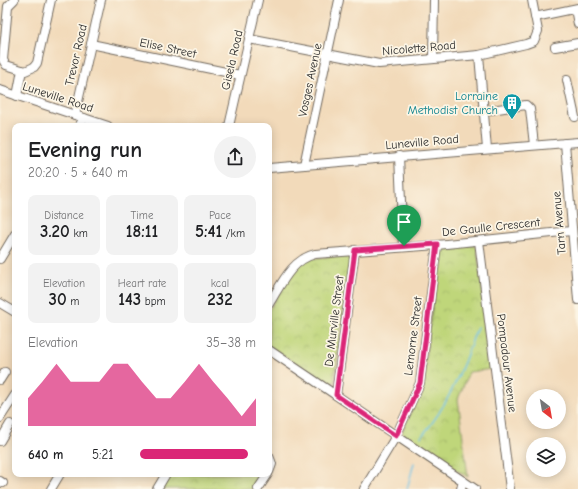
<!DOCTYPE html>
<html lang="en">
<head>
<meta charset="utf-8">
<style>
	:root { --surface:#fff; --page:#f2f2f2; --text:#202124; --muted:#757577; --accent:#db2777 }
	body { margin:0; font-family:"Comic Neue",sans-serif; background:var(--page); color:var(--text); height:100vh; display:flex; flex-direction:column; font-size:15px; white-space:nowrap }
	* { box-sizing:border-box; margin:0 }
	p { font-size:13px; color:var(--muted) }
	.icon { flex:none; width:22px; height:22px; fill:none; stroke:currentColor; stroke-width:2; stroke-linecap:round; stroke-linejoin:round }
	.map { position:relative; flex:1; overflow:hidden }
	.drawer { position:absolute; left:12px; top:123px; width:260px; height:354px; display:flex; flex-direction:column; background:var(--surface); border-radius:8px; box-shadow:0 2px 10px #0003 }
	.drawer>* { flex:none }
	.needle { width:26px; rotate:149deg }
	.tools { position:absolute; left:526px; top:389px; display:grid; gap:8px }
	.tools a { display:grid; place-items:center; width:40px; height:40px; border-radius:50%; background:var(--surface); box-shadow:0 2px 10px #0003; font-size:20px }
	.pin { position:absolute; display:grid; place-items:center; width:34px; height:34px; color:#fff; margin:-41px -17px; border-radius:50% 50% 50% 0; rotate:-45deg; box-shadow:0 0 4px #0007 }
	.pin .icon { rotate:45deg }
	.round { display:grid; place-items:center; flex:none; width:42px; height:42px; border-radius:21px; background:var(--page) }
	.overview { display:flex; align-items:center; justify-content:space-between; height:68px; padding:0 16px }
	h1 { font-size:22px; font-weight:700; line-height:30px }
	.metrics { display:grid; grid-template-columns:repeat(3,1fr); gap:6px; height:68px; padding:4px 16px }
	.metrics div { display:grid; align-content:center; border-radius:8px; background:var(--page); text-align:center }
	.metrics b { font-size:17px; font-weight:700 }
	.metrics small { font-size:11px; font-weight:400 }
	.metrics p { font-size:11px }
	.chart { height:112px; padding:8px 16px }
	.chart p { display:flex; justify-content:space-between }
	.chart svg { width:100%; height:72px; margin-top:4px; fill:var(--accent); opacity:.7 }
	ul { padding:0 16px; list-style:none; font-size:13px }
	li { display:grid; grid-template-columns:64px 48px 1fr; align-items:center; height:30px }
	li i { height:10px; border-radius:5px; background:var(--accent) }
	.map>svg:first-child { display:block }
	.park { fill:url(#park-crowns); stroke:#758052 }
	.lines { fill:none; stroke-linecap:round; stroke-linejoin:round }
	.stream { stroke:#67c1e5; stroke-width:1.5 }
	.minor-casing { stroke:#71685d; stroke-width:10 }
	.minor { stroke:#fff; stroke-width:8 }
	.route-casing { stroke:#fff; stroke-width:8 }
	.route { stroke:#db2777; stroke-width:5 }
	.labels { text-anchor:middle; stroke-width:3.5; stroke-linejoin:round; paint-order:stroke }
	.street-label { font-size:12px; fill:#2b2b2b; stroke:#fcf5e5 }
	.culture-label { font-size:12px; fill:#0d838f; stroke:#fcf5e5; text-anchor:end }
</style>
</head>
<body>
<div class="map">
<svg width="578" height="489" viewBox="0 0 578 489">
	<defs>
		<pattern id="park-crowns" width="20" height="18" patternUnits="userSpaceOnUse"><rect width="20" height="18" fill="#bfd67a"/><path d="M2 6a3 3 0 1 1 6 0M12 15a3 3 0 1 1 6 0" fill="none" stroke="#a4b86a"/></pattern>
	</defs>
	<rect width="100%" height="100%" fill="#fcf5e5"/>
	<filter id="ink" filterUnits="userSpaceOnUse"><feTurbulence type="fractalNoise" baseFrequency=".025" numOctaves="2"/><feDisplacementMap in="SourceGraphic" scale="8" xChannelSelector="R" yChannelSelector="G"/><feConvolveMatrix kernelMatrix="1 2 1 2 8 2 1 2 1" color-interpolation-filters="sRGB"/></filter>
	<filter id="wash" filterUnits="userSpaceOnUse"><feTurbulence type="fractalNoise" baseFrequency=".012" numOctaves="4" result="noise"/><feDisplacementMap in="SourceGraphic" scale="16" xChannelSelector="R" yChannelSelector="G"/><feGaussianBlur stdDeviation="0.9" result="paint"/><feColorMatrix in="noise" values="0 0 0 0 0 0 0 0 0 0 0 0 0 0 0 0 0 1.4 0 .05"/><feComposite in="paint" operator="in"/></filter>
	<g filter="url(#wash)">
		<rect width="100%" height="100%" fill="#f2daba"/>
		<g class="park">
			<path d="M473,244L477,248L492,369L469,372L458,399L468,477C456,470 405,442 402,432L421,389L440,252L444,247Z"/>
			<path d="M345,255L350,261L334,383L328,385L269,346V310L293,270L307,259Z"/>
			<path d="M169,474H264L255,489H160Z"/>
		</g>
		<g class="lines">
			<g class="stream">
				<path d="M421,437C449,405 463,367 477,327"/>
				<path d="M407,489L414,463"/>
			</g>
		</g>
	</g>
	<g filter="url(#ink)">
		<g class="lines">
			<g class="minor-casing">
				<g id="minor">
					<path d="M14,0L8,6L3,60L6,65L25,71L34,67L37,63L51,0"/>
					<path d="M575,9L578,24"/>
					<path d="M535,17L578,8"/>
					<path d="M249,39L379,64L479,55L526,44L534,41L538,31L532,0"/>
					<path d="M91,44L240,75"/>
					<path d="M555,47L578,43"/>
					<path d="M479,55L487,149"/>
					<path d="M433,58L434,0"/>
					<path d="M567,80L575,117"/>
					<path d="M0,90L108,126"/>
					<path d="M17,96L22,70"/>
					<path d="M484,111L526,105L530,109L534,145"/>
					<path d="M75,115L101,0"/>
					<path d="M79,126L84,118"/>
					<path d="M229,126L258,0"/>
					<path d="M565,143L578,300"/>
					<path d="M399,156L403,246"/>
					<path d="M304,165L339,0"/>
					<path d="M269,168L578,142"/>
					<path d="M479,241L510,489"/>
					<path d="M0,259L15,234"/>
					<path d="M0,303L15,312"/>
					<path d="M269,304C281,285 291,260 315,254L437,245L571,231"/>
					<path d="M269,350L475,489"/>
					<path d="M0,380L5,372"/>
					<path d="M336,395L355,250"/>
					<path d="M0,418L15,395"/>
					<path d="M0,441L10,424"/>
					<path d="M269,456L272,464L269,472"/>
					<path d="M0,481L3,483"/>
					<path d="M51,489L60,474"/>
					<path d="M157,489L166,474"/>
					<path d="M258,489L268,474"/>
					<path d="M364,489L396,436L420,383L437,245"/>
					<path d="M461,489L463,481"/>
				</g>
			</g>
			<use href="#minor" class="minor"/>
		</g>
	</g>
	<g class="lines" filter="url(#ink)">
		<g class="route-casing">
			<path id="route" d="M437,244L420,383L396,436L336,395L355,250Z"/>
		</g>
		<use href="#route" class="route"/>
	</g>
	<defs>
		<g id="building-pin" transform="scale(1)"><path d="M0 17L-7.5 6A9.5 9.5 0 1 1 7.5 6Z" fill="#0f9aa8" stroke="#fcf5e5"/><path d="M-4-6H4V6H1V3H-1V6H-4ZM-2.5-4.3h1.7v1.8h-1.7ZM.8-4.3h1.7v1.8H.8ZM-2.5-1h1.7V.8h-1.7ZM.8-1h1.7V.8H.8Z" fill="#fff"/></g>
	</defs>
	<g fill-rule="evenodd">
		<use href="#building-pin" x="512" y="103"/>
	</g>
	<g class="labels">
		<g class="street-label">
			<text transform="translate(168 48) rotate(12)" y="4">Elise Street</text>
			<text transform="translate(419 48) rotate(-5)" y="4">Nicolette Road</text>
			<text transform="translate(76 55) rotate(-77)" y="4">Trevor Road</text>
			<text transform="translate(232 60) rotate(-77)" y="4">Gisela Road</text>
			<text transform="translate(310 80) rotate(-78)" y="4">Vosges Avenue</text>
			<text transform="translate(58 97) rotate(18)" y="4">Luneville Road</text>
			<text transform="translate(422 142) rotate(-5)" y="4">Luneville Road</text>
			<text transform="translate(559 223) rotate(-95)" y="4">Tarn Avenue</text>
			<text transform="translate(491 227) rotate(-6)" y="4">De Gaulle Crescent</text>
			<text transform="translate(334 321) rotate(-83)" y="4">De Murville Street</text>
			<text transform="translate(413 336) rotate(-83)" y="4">Lemorne Street</text>
			<text transform="translate(507 363) rotate(83)" y="4">Pompadour Avenue</text>
		</g>
		<g class="culture-label">
			<text x="498" y="100">Lorraine<tspan x="498" dy="14">Methodist Church</tspan></text>
		</g>
	</g>
</svg>
<div class="tools">
<a><svg class="needle" viewBox="-14 -14 28 28"><path d="M0-13l5 13h-10z" fill="#e53935"/><path d="M0 13l5-13h-10z" fill="#757577"/></svg></a>
<a><svg class="icon" aria-label="layers" viewBox="0 0 24 24"><path d="M12 4l9 5-9 5-9-5zM3 14l9 5 9-5"/></svg></a>
</div>
<div class="pin" style="left:404px;top:246px;background:#1e9e55"><svg class="icon" aria-label="arrive" viewBox="0 0 24 24"><path d="M6 21V4h12l-3 4 3 4H6"/></svg></div>
<section class="drawer">
<div class="overview"><div><h1>Evening run</h1><p>20:20 · 5 × 640 m</p></div><a class="round"><svg class="icon" aria-label="share" viewBox="0 0 24 24"><path d="M12 15V3M7 8l5-5 5 5M5 13v7h14v-7"/></svg></a></div>
<div class="metrics">
<div><p>Distance</p><b>3.20<small> km</small></b></div>
<div><p>Time</p><b>18:11</b></div>
<div><p>Pace</p><b>5:41<small> /km</small></b></div>
</div>
<div class="metrics">
<div><p>Elevation</p><b>30<small> m</small></b></div>
<div><p>Heart rate</p><b>143<small> bpm</small></b></div>
<div><p>kcal</p><b>232</b></div>
</div>
<div class="chart"><p><span>Elevation</span>35–38 m</p>
<svg viewBox="0 0 160 44" preserveAspectRatio="none"><path d="M0 44V27L10 17L20 6L30 17L40 17L50 17L60 6L70 6L80 17L90 27L100 27L110 17L120 6L130 17L140 27L150 38L160 27V44z"/></svg>
</div>
<ul>
<li><b>640 m</b>5:21<i style="width:93%"></i></li>
</ul>
</section>
</div>
</body>
</html>
